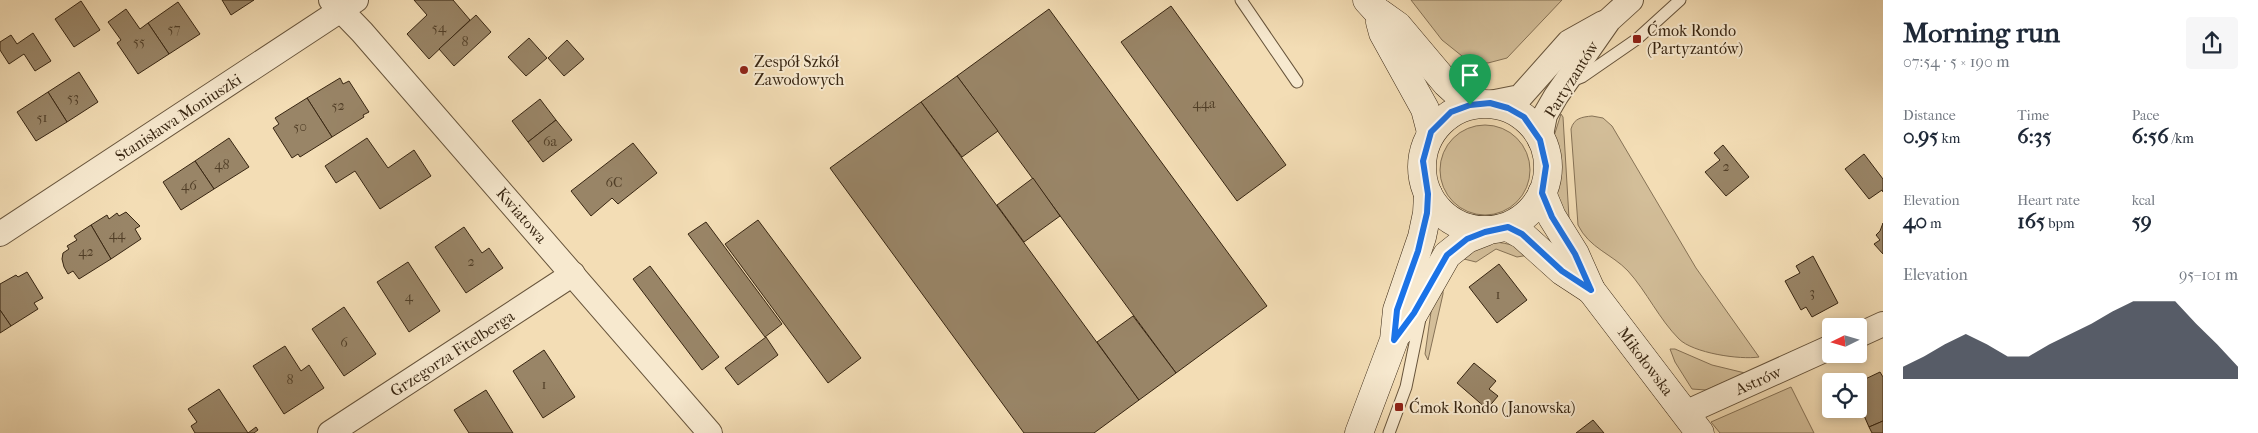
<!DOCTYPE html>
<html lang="en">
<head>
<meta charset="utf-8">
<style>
	:root { --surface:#fff; --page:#f6f6f7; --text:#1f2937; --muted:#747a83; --accent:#111827 }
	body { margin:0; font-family:"IM FELL French Canon",serif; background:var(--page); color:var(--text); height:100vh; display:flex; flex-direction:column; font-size:19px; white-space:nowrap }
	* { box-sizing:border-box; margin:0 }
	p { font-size:16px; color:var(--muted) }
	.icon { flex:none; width:28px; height:28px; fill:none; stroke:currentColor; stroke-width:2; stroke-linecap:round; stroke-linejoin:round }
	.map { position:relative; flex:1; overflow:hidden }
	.drawer { display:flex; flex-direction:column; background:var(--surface); width:375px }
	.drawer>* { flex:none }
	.needle { width:32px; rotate:265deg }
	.controls { position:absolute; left:1822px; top:318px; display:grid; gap:10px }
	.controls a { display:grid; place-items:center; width:45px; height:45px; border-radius:5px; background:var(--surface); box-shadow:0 2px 8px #0003; font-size:25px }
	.pin { position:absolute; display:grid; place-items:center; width:42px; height:42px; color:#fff; margin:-51px -21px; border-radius:50% 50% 50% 0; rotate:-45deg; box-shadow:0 0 5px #0007 }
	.pin .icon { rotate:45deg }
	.round { display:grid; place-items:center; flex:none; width:52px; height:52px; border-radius:5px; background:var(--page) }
	.summary { display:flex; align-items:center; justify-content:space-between; height:85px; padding:0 20px }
	h1 { font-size:28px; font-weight:700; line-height:38px }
	.figures { display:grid; grid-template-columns:repeat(3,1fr); gap:8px; height:85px; padding:5px 20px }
	.figures div { display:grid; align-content:center }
	.figures b { font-size:21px; font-weight:700 }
	.figures small { font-size:14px; font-weight:400 }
	.figures p { font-size:14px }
	.chart { height:140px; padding:10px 20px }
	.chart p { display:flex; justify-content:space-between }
	.chart svg { width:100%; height:90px; margin-top:5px; fill:var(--accent); opacity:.7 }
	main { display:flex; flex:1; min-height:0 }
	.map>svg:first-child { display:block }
	.green { fill:#d3be99; stroke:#867256 }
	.building { fill:#998567; stroke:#382612 }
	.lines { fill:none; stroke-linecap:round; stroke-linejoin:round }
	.lane-casing { stroke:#67543b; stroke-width:13 }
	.street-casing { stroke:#67543b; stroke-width:26 }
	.secondary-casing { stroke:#382612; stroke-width:29 }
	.lane { stroke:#f7e9cf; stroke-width:11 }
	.street { stroke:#f7e9cf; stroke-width:24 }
	.secondary { stroke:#f7e9cf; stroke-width:28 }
	.route-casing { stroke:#fff; stroke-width:10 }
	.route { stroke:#1a73e8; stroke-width:6 }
	.poi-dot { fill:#8f2418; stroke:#f7e9cf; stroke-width:2 }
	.labels { text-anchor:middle; stroke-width:4; stroke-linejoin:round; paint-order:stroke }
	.number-label { font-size:14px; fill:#503e27 }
	.poi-label { font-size:16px; fill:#382612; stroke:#f7e9cf; text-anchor:start }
	.street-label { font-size:16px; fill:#382612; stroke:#f7e9cf }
</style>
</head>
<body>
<main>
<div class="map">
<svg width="1883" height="433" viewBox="0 0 1883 433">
	<rect width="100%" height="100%" fill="#f3ddb5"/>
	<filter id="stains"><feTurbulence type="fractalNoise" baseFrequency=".004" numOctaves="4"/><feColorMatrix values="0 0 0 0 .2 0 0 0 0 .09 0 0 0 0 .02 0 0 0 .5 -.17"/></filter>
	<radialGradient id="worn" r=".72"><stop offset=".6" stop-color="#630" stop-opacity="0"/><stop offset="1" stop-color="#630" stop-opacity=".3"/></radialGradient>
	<g class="green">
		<path d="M1411,0H1562L1507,58L1488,63L1467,60L1442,40Z"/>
		<path d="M1561,114L1563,117L1569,218L1567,224L1556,193L1558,175L1554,136Z"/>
		<path d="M1592,116L1603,118L1612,126L1696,268L1759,357C1740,360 1693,353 1679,339C1659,319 1647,292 1628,271C1612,254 1589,248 1578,225L1571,129C1574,118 1582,117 1592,116Z"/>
		<circle cx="1485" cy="170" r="45"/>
		<path d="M1487,242C1504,242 1515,244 1529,255L1517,257L1496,249L1476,262L1464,259L1458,256Z"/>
		<path d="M1443,279V294L1428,360L1425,354L1432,305Z"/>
		<path d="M1670,349H1675L1712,365L1745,373L1706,390L1692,389L1675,362Z"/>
		<path d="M1791,387L1814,433H1720L1711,422Z"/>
	</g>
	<g class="building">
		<path d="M222,0H254L231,15Z"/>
		<path d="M414,0H453L470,20L429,59L407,34L427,15Z"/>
		<path d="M81,1L100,30L74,47L55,19Z"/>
		<path d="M178,2L200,34L169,54L148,23Z"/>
		<path d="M1171,6L1286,165L1237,201L1121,42Z"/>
		<path d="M126,9L140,29L148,23L169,54L138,74L117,43L121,40L108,22Z"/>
		<path d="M1049,9L1267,306L1176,373L957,76Z"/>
		<path d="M476,15L491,32L454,66L439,49Z"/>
		<path d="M33,33L51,61L35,71L24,54L9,64L0,50V42L11,35L17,44Z"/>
		<path d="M529,38L547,58L526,76L508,57Z"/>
		<path d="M567,40L584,59L564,76L548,58Z"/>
		<path d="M79,72L98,102L67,122L48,92Z"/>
		<path d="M957,76L998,131L962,157L921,102Z"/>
		<path d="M340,78L343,84L349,81L369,112L363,115L364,117L332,137L307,98Z"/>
		<path d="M48,92L67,122L36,141L17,112Z"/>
		<path d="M307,98L332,137L300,157L298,154L292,158L273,128L279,124L275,118Z"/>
		<path d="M540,99L556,120L528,142L512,121Z"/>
		<path d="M921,102L1139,400L1094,433H1024L830,168Z"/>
		<path d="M556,120L572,140L543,162L528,142Z"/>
		<path d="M229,138L249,167L214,189L195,161Z"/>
		<path d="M367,138L388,168L414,150L431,176L380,209L355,171L336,183L325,166Z"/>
		<path d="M633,143L657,173L618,204L612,198L591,216L571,191Z"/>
		<path d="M1723,145L1749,177L1726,196L1705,172L1720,160L1714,153Z"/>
		<path d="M1864,154L1883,179V192L1882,190L1869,199L1845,169Z"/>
		<path d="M195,161L214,189L181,210L163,182Z"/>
		<path d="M1033,178L1060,216L1024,242L997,205Z"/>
		<path d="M126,212L140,226L135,229L141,239L111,259L91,225L107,215L109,219L117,213L119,216Z"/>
		<path d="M758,220L861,358L828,383L725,244Z"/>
		<path d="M706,222L782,324L765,337L688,234Z"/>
		<path d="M1883,223V254L1874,244L1880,240L1876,235L1880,231Z"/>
		<path d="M91,225L111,259L79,279L73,271L68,274L64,267L62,259L63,253L69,249L67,246L77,240L74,236Z"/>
		<path d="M464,227L482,253L489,248L503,268L466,293L435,247Z"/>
		<path d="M1813,256L1838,303L1812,317L1806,307L1801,310L1785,281L1800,273L1796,266Z"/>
		<path d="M408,262L440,311L409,332L377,282Z"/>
		<path d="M1499,264L1527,300L1497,323L1469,287Z"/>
		<path d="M650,266L719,357L702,370L633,279Z"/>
		<path d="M27,272L43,298L34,303L38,309L11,326L0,310V284L16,275L18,277Z"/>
		<path d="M344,307L376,354L344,376L312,329Z"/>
		<path d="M0,310L11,326L0,333Z"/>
		<path d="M1133,316L1176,373L1139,400L1097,342Z"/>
		<path d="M766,337L778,355L738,385L725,368Z"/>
		<path d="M285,346L301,371L309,365L324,388L284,414L253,366Z"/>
		<path d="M544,350L575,397L543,418L513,371Z"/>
		<path d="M1474,363L1496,381L1489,389L1498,396L1487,409L1457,383Z"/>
		<path d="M1880,372L1883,377V421L1869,427L1859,404V382Z"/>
		<path d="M219,389L248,433L256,427L258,430L254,433H195L191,426L197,422L188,409Z"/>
		<path d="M486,390L513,433H469L454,410Z"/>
		<path d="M1593,420L1604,433H1576Z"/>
		<path d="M1883,421V433H1872L1869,427Z"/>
	</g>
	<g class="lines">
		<g class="lane-casing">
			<g id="lane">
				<path d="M1241,0L1297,82"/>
				<path d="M1572,81L1582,77L1637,39L1680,0"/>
				<path d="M1389,433L1406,387L1421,314"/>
			</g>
		</g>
		<g class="street-casing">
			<g id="street">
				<path d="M331,0L362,32L710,433"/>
				<path d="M1490,103L1520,97L1569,42L1603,23"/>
				<path d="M1540,140L1545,115L1556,96L1609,20L1631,0"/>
				<path d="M0,234L356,0"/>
				<path d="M1859,335L1883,324"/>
				<path d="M1685,413L1831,347"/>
				<path d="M330,433L573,274"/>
			</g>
		</g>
		<g class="secondary-casing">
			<g id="secondary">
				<path d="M1367,0L1377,11L1398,26L1446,83L1470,105"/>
				<path d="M1380,22L1383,33L1425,109L1431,132"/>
				<circle cx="1485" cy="167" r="63"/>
				<path d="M1542,193L1552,217L1575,254L1591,290L1700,433"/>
				<path d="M1508,227L1522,235L1562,271L1591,290"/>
				<path d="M1399,332L1414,313L1447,255L1467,239L1485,232"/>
				<path d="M1359,433L1394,340L1397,310L1422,237L1427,213L1428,194"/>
			</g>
		</g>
		<use href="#lane" class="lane"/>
		<use href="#street" class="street"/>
		<use href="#secondary" class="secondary"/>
	</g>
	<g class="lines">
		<g class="route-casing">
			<path id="route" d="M1490,103L1508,108L1524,117L1540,140L1546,166L1542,193L1552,217L1575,254L1591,290L1562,271L1522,234L1508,227L1485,232L1467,239L1447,255L1414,313L1394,340L1397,310L1418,251L1427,213L1428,194L1423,161L1431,132L1451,112L1470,105Z"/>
		</g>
		<use href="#route" class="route"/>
	</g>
	<g class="poi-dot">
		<rect x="1632" y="34" width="10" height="10" rx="2.5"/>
		<circle cx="744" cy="70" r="5"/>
		<rect x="1394" y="402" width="10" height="10" rx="2.5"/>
	</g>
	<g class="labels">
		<g class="number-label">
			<text x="439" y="32">54</text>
			<text x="174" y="33">57</text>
			<text x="139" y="46">55</text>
			<text x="465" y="46">8</text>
			<text x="73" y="102">53</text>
			<text x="1204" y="108">44a</text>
			<text x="338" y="110">52</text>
			<text x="42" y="122">51</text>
			<text x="300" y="131">50</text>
			<text x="550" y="146">6a</text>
			<text x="222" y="169">48</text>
			<text x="1726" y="171">2</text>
			<text x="614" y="187">6C</text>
			<text x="189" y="190">46</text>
			<text x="117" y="239">44</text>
			<text x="86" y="256">42</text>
			<text x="471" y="266">2</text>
			<text x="1812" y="297">3</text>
			<text x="1498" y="299">1</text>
			<text x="409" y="301">4</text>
			<text x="344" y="347">6</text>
			<text x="290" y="384">8</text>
			<text x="544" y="389">1</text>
		</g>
		<g class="poi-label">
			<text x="1647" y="36">Ćmok Rondo<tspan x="1647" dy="18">(Partyzantów)</tspan></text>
			<text x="754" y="67">Zespół Szkół<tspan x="754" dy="18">Zawodowych</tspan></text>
			<text x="1409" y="413">Ćmok Rondo (Janowska)</text>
		</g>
		<g class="street-label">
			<text transform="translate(1571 79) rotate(-58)" y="6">Partyzantów</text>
			<text transform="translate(178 117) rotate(-33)" y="6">Stanisława Moniuszki</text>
			<text transform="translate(522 215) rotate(49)" y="6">Kwiatowa</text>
			<text transform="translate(452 353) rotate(-33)" y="6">Grzegorza Fitelberga</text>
			<text transform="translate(1646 361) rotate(53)" y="6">Mikołowska</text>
			<text transform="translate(1758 380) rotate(-24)" y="6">Astrów</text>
		</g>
	</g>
	<rect width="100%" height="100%" filter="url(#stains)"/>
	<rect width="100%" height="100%" fill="url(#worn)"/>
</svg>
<div class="controls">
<a><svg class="needle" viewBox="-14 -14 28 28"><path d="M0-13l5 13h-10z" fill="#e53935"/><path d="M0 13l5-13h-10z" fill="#747a83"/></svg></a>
<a><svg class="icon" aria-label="locate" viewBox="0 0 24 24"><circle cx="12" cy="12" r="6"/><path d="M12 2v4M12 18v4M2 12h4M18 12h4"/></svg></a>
</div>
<div class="pin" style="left:1470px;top:105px;background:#1e9e55"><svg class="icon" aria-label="arrive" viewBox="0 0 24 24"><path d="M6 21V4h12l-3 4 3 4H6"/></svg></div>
</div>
<section class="drawer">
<div class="summary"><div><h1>Morning run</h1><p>07:54 · 5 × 190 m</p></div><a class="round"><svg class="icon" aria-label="share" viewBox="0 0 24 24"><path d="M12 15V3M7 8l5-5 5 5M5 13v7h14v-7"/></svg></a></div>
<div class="figures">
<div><p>Distance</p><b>0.95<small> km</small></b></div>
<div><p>Time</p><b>6:35</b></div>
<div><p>Pace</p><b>6:56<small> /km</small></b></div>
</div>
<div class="figures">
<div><p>Elevation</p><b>40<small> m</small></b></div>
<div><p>Heart rate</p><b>165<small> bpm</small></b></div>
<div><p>kcal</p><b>59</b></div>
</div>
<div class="chart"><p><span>Elevation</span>95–101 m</p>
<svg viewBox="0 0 160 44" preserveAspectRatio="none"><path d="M0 44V38L10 33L20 27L30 22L40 27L50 33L60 33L70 27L80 22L90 17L100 11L110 6L120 6L130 6L140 17L150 27L160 38V44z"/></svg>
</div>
</section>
</main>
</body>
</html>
